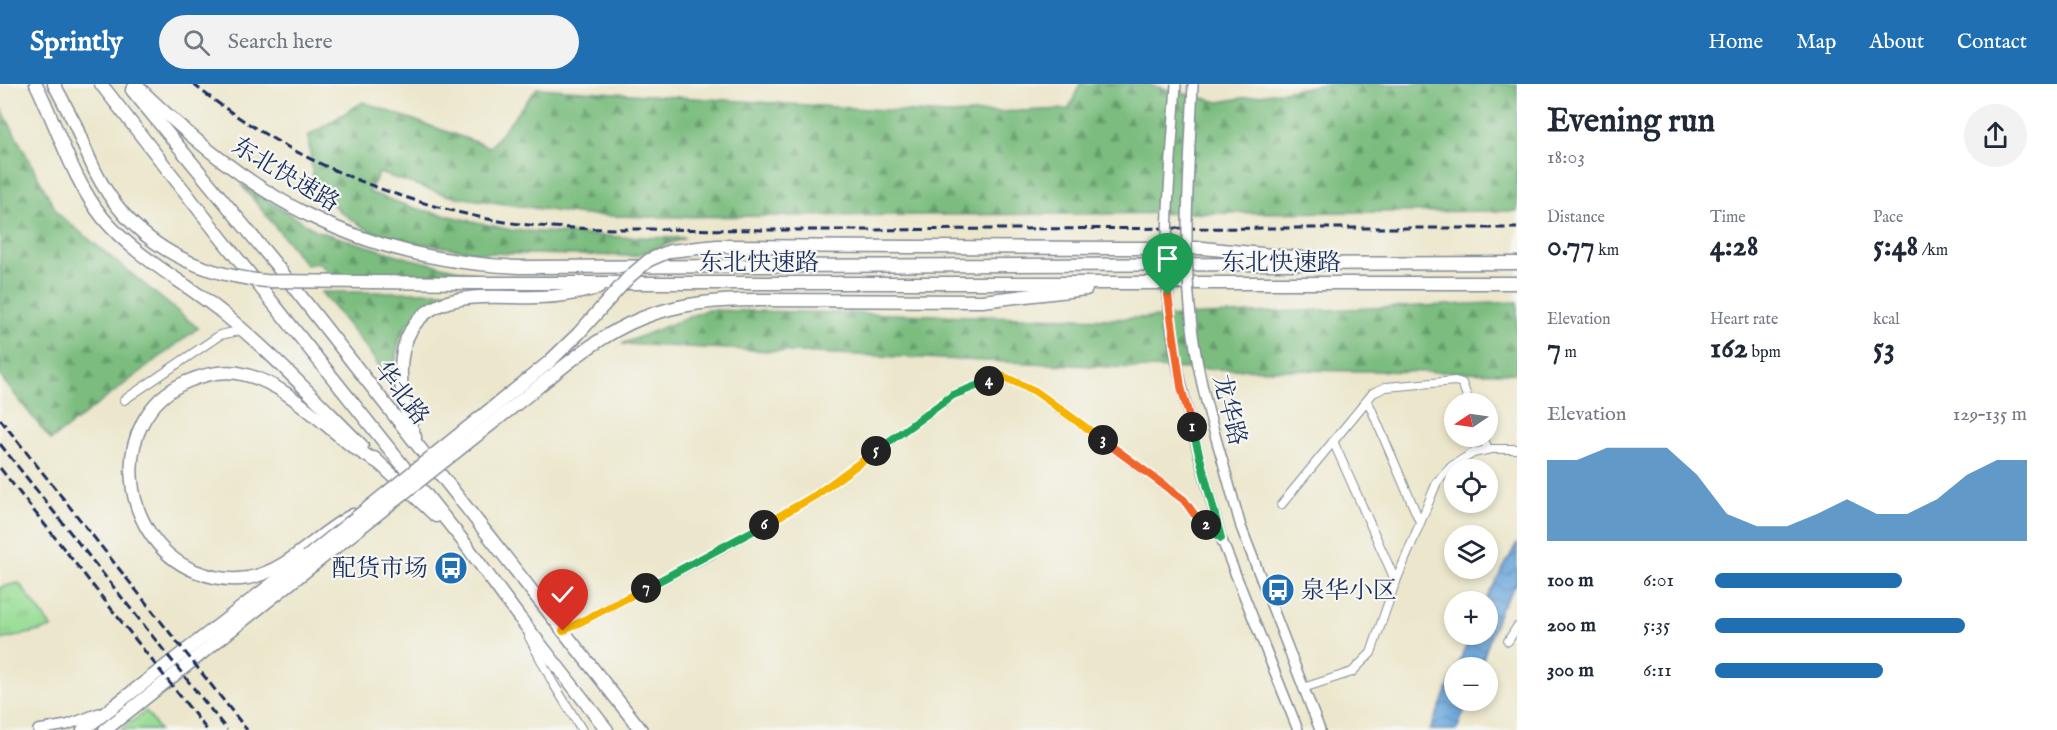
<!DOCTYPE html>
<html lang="en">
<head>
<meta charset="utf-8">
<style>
	:root { --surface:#fff; --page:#f2f2f3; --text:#1f2937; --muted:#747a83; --accent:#1f6fb2 }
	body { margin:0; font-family:"IM FELL English","Noto Serif SC",serif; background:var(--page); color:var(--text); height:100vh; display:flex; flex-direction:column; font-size:22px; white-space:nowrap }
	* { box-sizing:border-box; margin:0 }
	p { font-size:20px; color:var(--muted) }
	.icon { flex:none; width:33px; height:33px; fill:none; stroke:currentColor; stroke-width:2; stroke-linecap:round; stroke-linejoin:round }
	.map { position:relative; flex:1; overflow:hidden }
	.drawer { display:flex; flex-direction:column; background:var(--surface); width:540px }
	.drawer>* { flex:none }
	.needle { width:39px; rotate:257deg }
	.tools { position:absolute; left:1444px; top:309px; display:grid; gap:12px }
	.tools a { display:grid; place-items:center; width:54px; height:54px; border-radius:50%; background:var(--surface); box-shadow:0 3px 9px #0003; font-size:30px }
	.pin { position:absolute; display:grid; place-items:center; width:51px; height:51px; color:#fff; margin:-62px -26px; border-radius:50% 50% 50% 0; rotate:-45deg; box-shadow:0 0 6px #0007 }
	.pin .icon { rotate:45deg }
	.km { position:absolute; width:30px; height:30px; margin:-15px; border-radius:50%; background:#222; color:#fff; font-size:16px; line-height:30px; text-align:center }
	.round { display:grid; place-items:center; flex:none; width:63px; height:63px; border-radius:32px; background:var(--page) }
	.headline { display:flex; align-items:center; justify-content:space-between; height:102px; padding:0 30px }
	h1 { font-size:33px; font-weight:700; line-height:45px }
	.figures { display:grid; grid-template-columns:repeat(3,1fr); gap:9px; height:102px; padding:6px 30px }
	.figures div { display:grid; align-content:center }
	.figures b { font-size:30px; font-weight:700 }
	.figures small { font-size:16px; font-weight:400 }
	.figures p { font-size:16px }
	.chart { height:168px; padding:12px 30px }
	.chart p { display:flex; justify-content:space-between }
	.chart svg { width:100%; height:108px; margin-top:6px; fill:var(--accent); opacity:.7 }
	ul { padding:0 30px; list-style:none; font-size:20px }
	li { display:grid; grid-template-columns:96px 72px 1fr; align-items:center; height:45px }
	li i { height:15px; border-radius:8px; background:var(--accent) }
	header { display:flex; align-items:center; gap:36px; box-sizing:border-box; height:84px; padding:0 30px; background:var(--accent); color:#fff }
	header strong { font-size:28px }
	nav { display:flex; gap:33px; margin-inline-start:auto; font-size:21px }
	.search { width:420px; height:54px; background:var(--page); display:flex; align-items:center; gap:15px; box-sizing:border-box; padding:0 21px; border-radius:33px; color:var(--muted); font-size:22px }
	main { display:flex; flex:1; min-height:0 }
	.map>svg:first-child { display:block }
	.grass { fill:url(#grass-tufts); stroke:#5a867a; stroke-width:1.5 }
	.forest { fill:url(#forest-firs); stroke:#4b766e; stroke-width:1.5 }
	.park { fill:#9ade96; stroke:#5a867a; stroke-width:1.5 }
	.water { fill:url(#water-waves); stroke:#426a9c; stroke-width:1.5 }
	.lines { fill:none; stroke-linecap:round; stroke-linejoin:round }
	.minor-casing { stroke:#848b95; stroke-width:10 }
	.tertiary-casing { stroke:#848b95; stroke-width:12 }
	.trunk-casing { stroke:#848b95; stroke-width:15 }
	.minor { stroke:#fff; stroke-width:8 }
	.tertiary { stroke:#fff; stroke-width:9 }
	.trunk { stroke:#fff; stroke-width:12 }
	.rail { stroke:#1b2f5e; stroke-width:3; stroke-dasharray:9 4.5; stroke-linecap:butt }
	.tertiary-bridge-casing { stroke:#848b95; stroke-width:12; stroke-linecap:butt }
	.trunk-bridge-casing { stroke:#848b95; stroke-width:15; stroke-linecap:butt }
	.tertiary-bridge { stroke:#fff; stroke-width:9 }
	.trunk-bridge { stroke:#fff; stroke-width:12 }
	.split-1-casing { stroke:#fff; stroke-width:12 }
	.split-2-casing { stroke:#fff; stroke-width:12 }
	.split-3-casing { stroke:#fff; stroke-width:12 }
	.split-4-casing { stroke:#fff; stroke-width:12 }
	.split-5-casing { stroke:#fff; stroke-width:12 }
	.split-6-casing { stroke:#fff; stroke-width:12 }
	.split-7-casing { stroke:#fff; stroke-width:12 }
	.split-8-casing { stroke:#fff; stroke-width:12 }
	.split-1 { stroke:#f0652b; stroke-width:8 }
	.split-2 { stroke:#22a559; stroke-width:8 }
	.split-3 { stroke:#f0652b; stroke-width:8 }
	.split-4 { stroke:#f5b400; stroke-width:8 }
	.split-5 { stroke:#22a559; stroke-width:8 }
	.split-6 { stroke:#f5b400; stroke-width:8 }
	.split-7 { stroke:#22a559; stroke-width:8 }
	.split-8 { stroke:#f5b400; stroke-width:8 }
	.labels { text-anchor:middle; stroke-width:4.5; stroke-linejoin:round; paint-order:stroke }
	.street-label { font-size:24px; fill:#1b2f5e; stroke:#f6f6f2 }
	.poi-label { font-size:24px; fill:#1b2f5e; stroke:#f6f6f2; text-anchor:end }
</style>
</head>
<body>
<header>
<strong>Sprintly</strong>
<div class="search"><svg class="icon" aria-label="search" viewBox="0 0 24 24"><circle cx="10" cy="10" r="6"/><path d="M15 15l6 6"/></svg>Search here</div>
<nav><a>Home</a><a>Map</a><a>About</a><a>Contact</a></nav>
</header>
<main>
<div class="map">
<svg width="1517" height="646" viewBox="0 0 1517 646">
	<defs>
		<pattern id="grass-tufts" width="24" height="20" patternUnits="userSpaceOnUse" patternTransform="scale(1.5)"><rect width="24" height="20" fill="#9ade96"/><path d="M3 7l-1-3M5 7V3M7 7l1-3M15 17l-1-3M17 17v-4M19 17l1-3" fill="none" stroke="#84bf84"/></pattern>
		<pattern id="forest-firs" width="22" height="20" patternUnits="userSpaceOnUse" patternTransform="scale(1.5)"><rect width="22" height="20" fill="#7bbd7f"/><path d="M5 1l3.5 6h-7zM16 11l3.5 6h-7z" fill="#649a6b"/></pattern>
		<pattern id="water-waves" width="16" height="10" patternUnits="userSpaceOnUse" patternTransform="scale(1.5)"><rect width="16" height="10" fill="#68a5da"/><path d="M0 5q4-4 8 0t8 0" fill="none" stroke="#5587b4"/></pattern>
	</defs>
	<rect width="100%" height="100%" fill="#f6f6f2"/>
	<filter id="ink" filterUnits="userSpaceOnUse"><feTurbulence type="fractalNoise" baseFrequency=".0167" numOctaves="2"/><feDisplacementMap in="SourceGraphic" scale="12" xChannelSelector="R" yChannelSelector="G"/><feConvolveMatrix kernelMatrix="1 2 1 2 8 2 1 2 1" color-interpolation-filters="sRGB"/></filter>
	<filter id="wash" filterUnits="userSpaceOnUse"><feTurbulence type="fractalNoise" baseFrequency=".008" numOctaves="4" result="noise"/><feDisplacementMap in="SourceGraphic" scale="24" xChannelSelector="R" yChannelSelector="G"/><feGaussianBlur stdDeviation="1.35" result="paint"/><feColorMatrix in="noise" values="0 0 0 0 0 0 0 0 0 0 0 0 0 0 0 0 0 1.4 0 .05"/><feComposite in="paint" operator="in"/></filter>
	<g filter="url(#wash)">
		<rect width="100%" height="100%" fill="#ece7cc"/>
		<path class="grass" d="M19,499L52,544L0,556V503Z"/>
		<g class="forest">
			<path d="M1080,0H1145L1219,18L1325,0H1517V127L650,133L583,131L450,112L379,89L369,108L414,124L511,146L621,153L685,154L634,172L481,169L412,158L371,148L339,127L314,101L308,52L363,18L490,63L537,4L947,30L1069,25Z"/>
			<path d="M0,22L58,130L198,244L51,356L0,292Z"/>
			<path d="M241,100L317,147L411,175L476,190L332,192L319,179L306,181Z"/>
			<path d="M321,208H460L469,209C456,212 440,214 429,221C398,239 391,273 398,306L395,307L369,267Z"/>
			<path d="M1517,218V289L1137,284L622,260L706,226L1112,235Z"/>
		</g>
		<path class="park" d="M146,627L159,646H121Z"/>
		<g class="water">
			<path d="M1517,459V499L1500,526L1480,583H1457L1471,551L1488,550V518L1485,517Z"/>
			<path d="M1455,587V616L1468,617L1457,646H1430Z"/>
		</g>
	</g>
	<g filter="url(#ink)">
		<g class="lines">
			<g class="minor-casing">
				<g id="minor">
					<path d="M124,316L220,251L243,246"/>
					<path d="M1366,318L1370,322L1420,438"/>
					<path d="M1483,352L1488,366"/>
					<path d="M1333,357L1396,498"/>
					<path d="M1281,421L1373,309L1386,303L1455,297L1462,299L1470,320"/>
					<path d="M563,547L718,467L816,411L953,311L1002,292L1035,307L1184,416L1194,430L1221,454"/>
					<path d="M529,553L553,599L582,646"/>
					<path d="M1508,557L1517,543"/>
					<path d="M1303,604L1352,588L1371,569L1394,502L1437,398L1452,382L1473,369L1491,365H1517"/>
				</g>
			</g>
			<g class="tertiary-casing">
				<g id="tertiary">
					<path d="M1222,375L1241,443L1320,646"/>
					<path d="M1202,383L1221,454L1298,646"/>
					<path d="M38,646L67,641L99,629"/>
				</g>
			</g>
			<g class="trunk-casing">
				<g id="trunk">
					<path d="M36,0C58,44 72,95 103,134C136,174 184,197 224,230C273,270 317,317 362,362"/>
					<path d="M54,0L75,40"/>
					<path d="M101,0L221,154L463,457L519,533L607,646"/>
					<path d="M135,0C250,113 355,176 520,183L1517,179"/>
					<path d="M132,6L277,182L641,646"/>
					<path d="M1118,164H1203L1302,174"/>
					<path d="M474,199H1517"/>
					<path d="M758,216L982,217L1086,205"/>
					<path d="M415,353C395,305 388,234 451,217C479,210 511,214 539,213C559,213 579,209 598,204"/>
					<path d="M374,374L436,432"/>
					<path d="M353,431C316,450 290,486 248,494C230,497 212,494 195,487C118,455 106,334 186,298C202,291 220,286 238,289C282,297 315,333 348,359C358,367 369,373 379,379"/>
					<path d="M83,646L303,476"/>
					<path d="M105,646L313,481"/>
				</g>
			</g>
			<use href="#minor" class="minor"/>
			<use href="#tertiary" class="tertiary"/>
			<use href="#trunk" class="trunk"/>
			<g class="rail">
				<path d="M193,0C281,70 378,112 488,135C539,145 592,145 644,145C719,146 794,146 869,146C1085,144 1301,144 1517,144"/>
				<path d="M0,335L247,646"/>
				<path d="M0,360L227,646"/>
				<path d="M0,384L207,646"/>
			</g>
			<g class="tertiary-bridge-casing">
				<g id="tertiary-bridge">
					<path d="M1176,0C1172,70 1164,142 1168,211C1172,270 1187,326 1202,383"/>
					<path d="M1193,0C1190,74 1183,149 1190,223C1194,275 1207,325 1222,375"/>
				</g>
			</g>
			<g class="trunk-bridge-casing">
				<g id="trunk-bridge">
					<path d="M75,40C81,56 88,72 95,87C130,156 191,190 266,197L474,199"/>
					<path d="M307,473L548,279L578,250L629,193L649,176L670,167L717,162L1118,164"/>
					<path d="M313,481C380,428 447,375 514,322C554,291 594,253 642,234C679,219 718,216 758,216"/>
				</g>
			</g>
			<use href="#tertiary-bridge" class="tertiary-bridge"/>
			<use href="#trunk-bridge" class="trunk-bridge"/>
		</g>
	</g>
	<g class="lines" filter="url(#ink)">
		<g class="split-1-casing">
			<path id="split-1" d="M1168,211L1181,303L1192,343"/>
		</g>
		<g class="split-2-casing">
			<path id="split-2" d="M1192,343L1221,454L1206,441"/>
		</g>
		<g class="split-3-casing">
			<path id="split-3" d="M1103,356L1184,416L1194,430L1206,441"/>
		</g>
		<g class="split-4-casing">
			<path id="split-4" d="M989,297L1002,292L1035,307L1103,356"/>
		</g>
		<g class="split-5-casing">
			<path id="split-5" d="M876,367L953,311L989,297"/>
		</g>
		<g class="split-6-casing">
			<path id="split-6" d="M764,441L816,411L876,367"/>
		</g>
		<g class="split-7-casing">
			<path id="split-7" d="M646,504L764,441"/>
		</g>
		<g class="split-8-casing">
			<path id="split-8" d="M563,547L646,504"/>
		</g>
		<use href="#split-1" class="split-1"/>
		<use href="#split-2" class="split-2"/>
		<use href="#split-3" class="split-3"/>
		<use href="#split-4" class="split-4"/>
		<use href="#split-5" class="split-5"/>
		<use href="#split-6" class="split-6"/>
		<use href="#split-7" class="split-7"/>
		<use href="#split-8" class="split-8"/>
	</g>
	<defs>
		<g id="bus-disc" transform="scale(1.725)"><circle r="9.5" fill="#1f6fb2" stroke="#f6f6f2"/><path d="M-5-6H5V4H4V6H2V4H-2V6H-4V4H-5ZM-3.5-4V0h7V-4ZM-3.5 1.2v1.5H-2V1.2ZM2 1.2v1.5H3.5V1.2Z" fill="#fff"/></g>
	</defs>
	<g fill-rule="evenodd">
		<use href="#bus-disc" x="451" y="484"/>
		<use href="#bus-disc" x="1278" y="506"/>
	</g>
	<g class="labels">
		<g class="street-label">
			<text transform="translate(286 90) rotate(31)" y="8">东北快速路</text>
			<text x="759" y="186">东北快速路</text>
			<text x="1281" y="186">东北快速路</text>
			<text transform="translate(402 309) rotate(52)" y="8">华北路</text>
			<text transform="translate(1230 326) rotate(76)" y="8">龙华路</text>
		</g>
		<g class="poi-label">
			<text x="428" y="492">配货市场</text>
			<text x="1301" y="514" text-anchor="start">泉华小区</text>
		</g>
	</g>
</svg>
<div class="tools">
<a><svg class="needle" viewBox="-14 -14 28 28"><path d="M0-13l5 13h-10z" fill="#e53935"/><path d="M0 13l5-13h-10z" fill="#747a83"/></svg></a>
<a><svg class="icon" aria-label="locate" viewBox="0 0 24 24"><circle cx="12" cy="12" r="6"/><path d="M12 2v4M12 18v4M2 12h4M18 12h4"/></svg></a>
<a><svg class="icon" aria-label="layers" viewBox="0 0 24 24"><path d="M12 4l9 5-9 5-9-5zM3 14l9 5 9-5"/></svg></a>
<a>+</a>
<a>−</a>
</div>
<div class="pin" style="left:1168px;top:211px;background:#1e9e55"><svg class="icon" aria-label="arrive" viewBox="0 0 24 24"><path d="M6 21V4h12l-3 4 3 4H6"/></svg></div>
<div class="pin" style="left:563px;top:547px;background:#d93025"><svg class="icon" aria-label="check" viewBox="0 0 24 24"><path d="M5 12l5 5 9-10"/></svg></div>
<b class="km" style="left:1192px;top:343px">1</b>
<b class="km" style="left:1206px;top:441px">2</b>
<b class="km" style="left:1103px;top:356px">3</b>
<b class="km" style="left:989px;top:297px">4</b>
<b class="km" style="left:876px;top:367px">5</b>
<b class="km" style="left:764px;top:441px">6</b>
<b class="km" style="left:646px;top:504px">7</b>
</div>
<section class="drawer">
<div class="headline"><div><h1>Evening run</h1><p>18:03</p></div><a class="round"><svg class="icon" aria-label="share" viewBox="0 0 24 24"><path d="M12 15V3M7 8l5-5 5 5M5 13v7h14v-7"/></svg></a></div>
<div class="figures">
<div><p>Distance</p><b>0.77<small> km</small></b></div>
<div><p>Time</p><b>4:28</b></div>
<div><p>Pace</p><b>5:48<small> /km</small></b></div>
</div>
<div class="figures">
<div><p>Elevation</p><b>7<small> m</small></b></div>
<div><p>Heart rate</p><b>162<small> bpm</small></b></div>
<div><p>kcal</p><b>53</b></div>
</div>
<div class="chart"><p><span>Elevation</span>129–135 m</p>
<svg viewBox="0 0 160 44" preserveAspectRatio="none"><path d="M0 44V11L10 11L20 6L30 6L40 6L50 17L60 33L70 38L80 38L90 33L100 27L110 33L120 33L130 27L140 17L150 11L160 11V44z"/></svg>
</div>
<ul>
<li><b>100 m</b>6:01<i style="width:60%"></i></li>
<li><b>200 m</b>5:35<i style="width:80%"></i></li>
<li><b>300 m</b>6:11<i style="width:54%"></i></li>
</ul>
</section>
</main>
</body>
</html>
